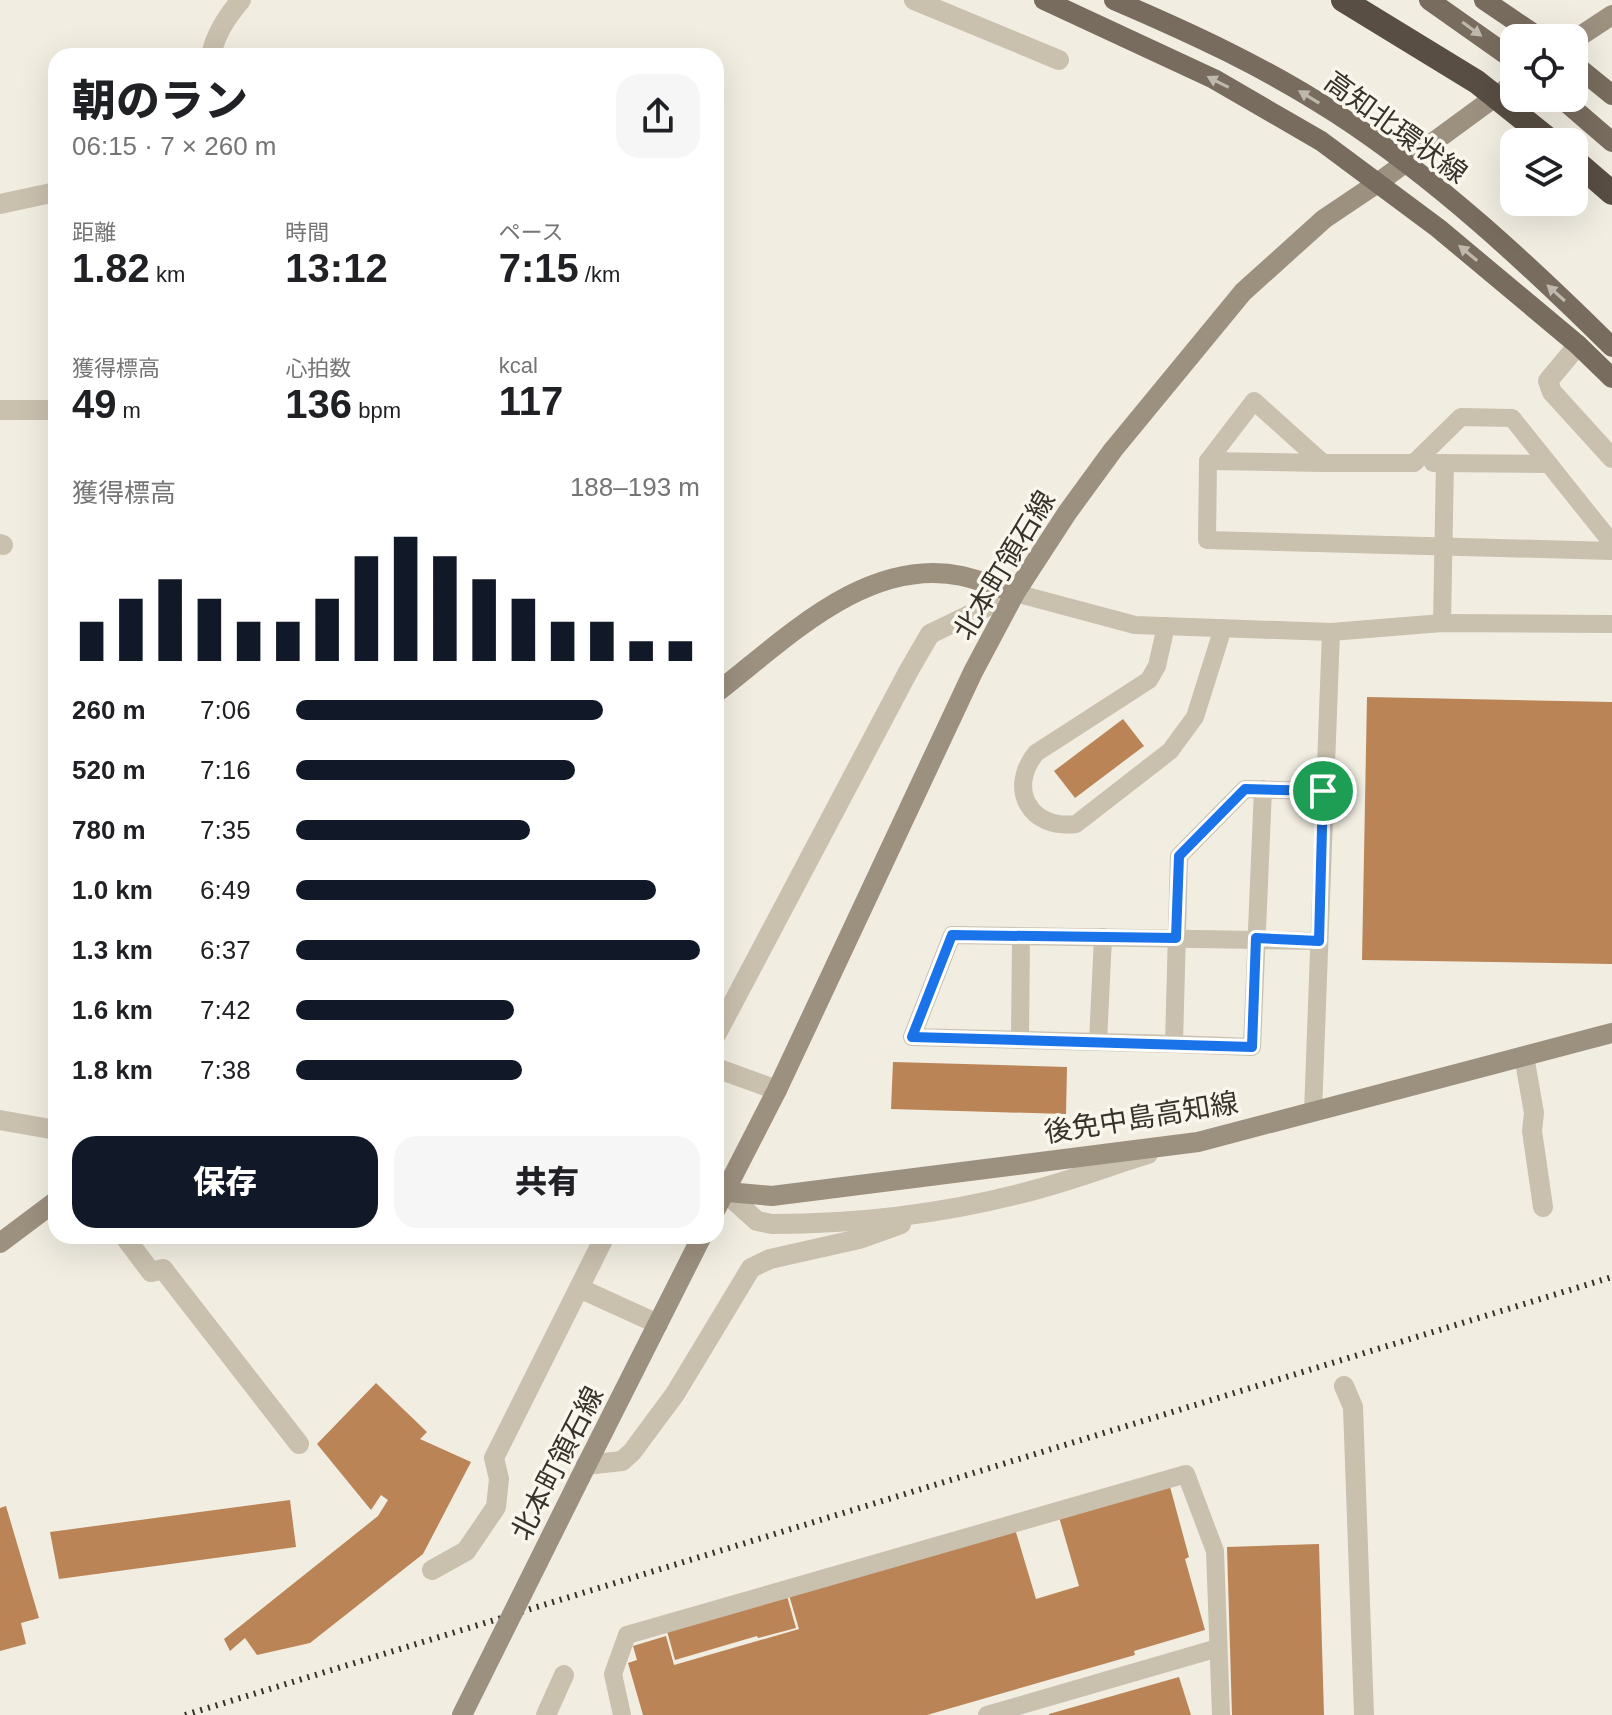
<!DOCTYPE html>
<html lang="ja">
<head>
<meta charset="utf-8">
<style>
	:root { --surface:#fff; --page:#f6f6f6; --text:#202124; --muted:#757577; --accent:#111827 }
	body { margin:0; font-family:Arial,"Noto Sans JP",sans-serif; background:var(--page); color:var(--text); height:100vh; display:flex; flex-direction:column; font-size:30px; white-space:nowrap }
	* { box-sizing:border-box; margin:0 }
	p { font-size:26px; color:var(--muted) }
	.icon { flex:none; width:44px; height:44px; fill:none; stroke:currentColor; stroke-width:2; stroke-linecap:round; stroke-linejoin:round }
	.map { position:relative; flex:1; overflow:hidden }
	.panel { position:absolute; left:48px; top:48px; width:676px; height:1196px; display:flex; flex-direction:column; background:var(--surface); border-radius:24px; box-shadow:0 8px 32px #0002 }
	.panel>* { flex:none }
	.tools { position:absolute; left:1500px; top:24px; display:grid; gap:16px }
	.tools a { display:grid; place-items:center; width:88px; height:88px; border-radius:16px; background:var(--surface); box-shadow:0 8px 32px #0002; font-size:40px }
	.pin { position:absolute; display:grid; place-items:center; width:68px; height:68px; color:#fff; margin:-34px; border:4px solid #fff; border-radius:50%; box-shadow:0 2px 8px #0007 }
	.round { display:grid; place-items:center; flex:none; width:84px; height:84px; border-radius:24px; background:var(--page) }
	.headline { display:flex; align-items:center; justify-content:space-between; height:136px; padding:0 24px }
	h1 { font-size:44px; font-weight:800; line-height:60px }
	.stats { display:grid; grid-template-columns:repeat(3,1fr); gap:12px; height:136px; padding:8px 24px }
	.stats div { display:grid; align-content:center }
	.stats b { font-size:40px; font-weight:800 }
	.stats small { font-size:22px; font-weight:400 }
	.stats p { font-size:22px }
	.chart { height:224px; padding:16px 24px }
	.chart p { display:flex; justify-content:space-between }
	.chart svg { width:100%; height:144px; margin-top:8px; stroke:var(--accent); stroke-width:6 }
	.button { display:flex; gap:16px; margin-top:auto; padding:16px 24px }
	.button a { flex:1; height:92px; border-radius:24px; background:var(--accent); color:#fff; font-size:32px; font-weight:800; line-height:92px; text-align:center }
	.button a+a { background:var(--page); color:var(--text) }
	ul { padding:0 24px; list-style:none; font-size:26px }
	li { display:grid; grid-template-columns:128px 96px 1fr; align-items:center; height:60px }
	li i { height:20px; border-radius:10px; background:var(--accent) }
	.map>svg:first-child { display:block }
	.building { fill:#bb8456 }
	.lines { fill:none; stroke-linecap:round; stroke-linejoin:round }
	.lane { stroke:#c9c0ae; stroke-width:18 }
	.street { stroke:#c9c0ae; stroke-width:20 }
	.secondary { stroke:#9c907f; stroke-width:20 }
	.primary { stroke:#786c5e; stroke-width:20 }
	.highway { stroke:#584e43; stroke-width:24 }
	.rail { stroke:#38322b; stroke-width:6; stroke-dasharray:2 6; stroke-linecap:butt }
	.secondary-bridge { stroke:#9c907f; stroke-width:20 }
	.primary-bridge { stroke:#786c5e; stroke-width:20 }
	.highway-bridge { stroke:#584e43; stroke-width:24 }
	.oneway { fill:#bfb8ad }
	.route-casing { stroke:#fff; stroke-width:16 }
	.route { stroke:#1a73e8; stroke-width:10 }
	.labels { text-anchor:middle; stroke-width:7; stroke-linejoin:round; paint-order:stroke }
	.street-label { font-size:28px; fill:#38322b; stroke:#f9f6ed }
</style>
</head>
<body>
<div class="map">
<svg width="1612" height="1715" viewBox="0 0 1612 1715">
	<rect width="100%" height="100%" fill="#f1ede1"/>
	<g class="building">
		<path d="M1367,697L1612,702V964L1362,960Z"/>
		<path d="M1123,719L1144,746L1075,798L1054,771Z"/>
		<path d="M893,1062L1067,1067L1066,1114L891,1109Z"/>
		<path d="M376,1383L427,1432L420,1439L471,1462L423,1554L310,1643L257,1655L245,1638L230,1651L224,1639L378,1516L388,1500L381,1495L371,1510L317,1444Z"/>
		<path d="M1169,1483L1189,1557L1185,1559L1205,1630L1134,1651L1135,1655L927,1715H643L628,1663L637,1660L633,1646L666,1636L674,1665L799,1629L789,1595L1015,1529L1036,1599L1079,1586L1059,1517Z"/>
		<path d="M290,1500L296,1547L59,1579L50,1532Z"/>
		<path d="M6,1506L39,1618L21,1623L26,1644L0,1651V1508Z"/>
		<path d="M1319,1544L1324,1715H1232L1227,1547Z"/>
		<path d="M787,1596L796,1628L758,1638L757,1636L675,1660L667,1631Z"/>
		<path d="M1179,1677L1191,1715H1049V1714Z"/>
	</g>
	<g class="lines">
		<g class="lane">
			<path d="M1208,461L1323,463"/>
			<path d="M1433,463L1549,464"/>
			<path d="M1612,543L1512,418L1461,417L1414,463H1323L1254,401L1208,461L1207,540L1612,551"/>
			<path d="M1015,593L1135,625L1331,632L1442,623L1612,624"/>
			<path d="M1442,623L1445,463"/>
			<path d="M1166,626L1157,666L1149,680L1036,753C1007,789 1030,830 1076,824L1170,751L1195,717L1223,628"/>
			<path d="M1263,789L1252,1047L1174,1044L1179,856L1245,789L1323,791"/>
			<path d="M1020,1040L1021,936"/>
			<path d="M1098,1042L1103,937"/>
			<path d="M1174,1044L912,1037L952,935L1319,941"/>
			<path d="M1313,1112L1331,632"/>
			<path d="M622,1715L613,1674L627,1635L1186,1474L1215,1551L1221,1715"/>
			<path d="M987,1715L1218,1648"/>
		</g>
		<g class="street">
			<path d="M914,0L1059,60"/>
			<path d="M211,56C215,34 227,17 241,0"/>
			<path d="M0,204L56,192"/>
			<path d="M1578,345L1548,381L1552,392L1612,458"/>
			<path d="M0,410H56"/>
			<path d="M0,544L3,545"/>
			<path d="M716,1035L908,672L930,634L1015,593"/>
			<path d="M1524,1056L1534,1113L1532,1131L1543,1207"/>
			<path d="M716,1068L777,1090"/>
			<path d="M0,1120L56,1130"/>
			<path d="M725,1192L757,1221L772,1224C861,1224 951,1213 1038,1189C1075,1179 1112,1165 1148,1154"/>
			<path d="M124,1236L151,1272L163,1269L299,1444"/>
			<path d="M579,1288L658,1324"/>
			<path d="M1344,1386L1353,1407L1364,1715"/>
			<path d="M586,1465L622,1461L632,1452L675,1394L751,1268L770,1259L859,1239L901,1224"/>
			<path d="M432,1570L466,1551L496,1507L499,1479L494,1458L605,1236"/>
			<path d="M546,1715L564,1675"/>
		</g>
		<g class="secondary">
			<path d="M1574,40L1612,15"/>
			<path d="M716,693C785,640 866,556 962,576C980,580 997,587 1015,593"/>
			<path d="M716,1191L772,1196L1198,1142L1612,1033"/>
			<path d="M716,1209L777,1090L973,672L1015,593L1067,513L1113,450L1243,292L1324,219L1379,182L1514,83"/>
			<path d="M0,1243L56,1201"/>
			<path d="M580,1478L702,1236"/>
		</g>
		<g class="primary">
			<path d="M1044,0L1214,79L1321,141L1438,228L1578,345L1612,378"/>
			<path d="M1429,0L1514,60"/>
			<path d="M1484,0L1540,38"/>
			<path d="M1574,64L1612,95"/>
			<path d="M1561,98L1612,142"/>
		</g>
		<path class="highway" d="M1574,160L1612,193"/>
		<path class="rail" d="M185,1715L1612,1277"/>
		<path class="secondary-bridge" d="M462,1715L580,1478"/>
		<path class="primary-bridge" d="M1114,0C1191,33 1267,68 1337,114C1437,179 1528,264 1612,347"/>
		<path class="highway-bridge" d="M1343,0L1477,82L1552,142"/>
	</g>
	<defs><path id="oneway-solid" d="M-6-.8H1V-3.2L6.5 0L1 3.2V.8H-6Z" transform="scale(2)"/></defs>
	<g class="oneway">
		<use href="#oneway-solid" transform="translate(1472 29) rotate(36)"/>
		<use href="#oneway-solid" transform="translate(1218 82) rotate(-153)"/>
		<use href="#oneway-solid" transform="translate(1309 97) rotate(-149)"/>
		<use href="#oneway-solid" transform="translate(1468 253) rotate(-140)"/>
		<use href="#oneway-solid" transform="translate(1556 293) rotate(-138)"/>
	</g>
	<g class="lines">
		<g class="route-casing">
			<path id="route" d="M1245,789L1323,791L1319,941L1256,938L1252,1047L912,1037L952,935L1176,938L1179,856Z"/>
		</g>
		<use href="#route" class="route"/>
	</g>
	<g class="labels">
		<g class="street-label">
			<text transform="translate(1396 127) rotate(36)" y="10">高知北環状線</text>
			<text transform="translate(1004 565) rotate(-59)" y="10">北本町領石線</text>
			<text transform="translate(1141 1117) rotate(-9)" y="10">後免中島高知線</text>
			<text transform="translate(557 1463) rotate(-63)" y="10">北本町領石線</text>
		</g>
	</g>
</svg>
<div class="tools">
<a><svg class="icon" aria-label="locate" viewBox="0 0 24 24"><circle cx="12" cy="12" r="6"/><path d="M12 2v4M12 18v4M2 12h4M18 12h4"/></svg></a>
<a><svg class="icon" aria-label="layers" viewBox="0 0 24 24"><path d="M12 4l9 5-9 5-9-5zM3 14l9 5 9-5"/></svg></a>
</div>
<div class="pin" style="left:1323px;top:791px;background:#1e9e55"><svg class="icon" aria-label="arrive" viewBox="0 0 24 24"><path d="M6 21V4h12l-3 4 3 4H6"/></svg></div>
<section class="panel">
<div class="headline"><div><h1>朝のラン</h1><p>06:15 · 7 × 260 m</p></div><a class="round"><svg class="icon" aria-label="share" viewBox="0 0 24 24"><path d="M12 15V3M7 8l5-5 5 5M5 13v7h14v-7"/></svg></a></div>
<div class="stats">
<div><p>距離</p><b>1.82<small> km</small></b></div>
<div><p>時間</p><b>13:12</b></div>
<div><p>ペース</p><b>7:15<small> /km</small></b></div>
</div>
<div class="stats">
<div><p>獲得標高</p><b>49<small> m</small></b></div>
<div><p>心拍数</p><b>136<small> bpm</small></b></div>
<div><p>kcal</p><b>117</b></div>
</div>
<div class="chart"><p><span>獲得標高</span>188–193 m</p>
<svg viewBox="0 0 160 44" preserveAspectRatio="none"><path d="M5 44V32M15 44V25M25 44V19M35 44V25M45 44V32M55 44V32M65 44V25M75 44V12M85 44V6M95 44V12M105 44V19M115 44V25M125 44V32M135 44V32M145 44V38M155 44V38"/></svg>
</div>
<ul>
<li><b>260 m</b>7:06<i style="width:76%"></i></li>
<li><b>520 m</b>7:16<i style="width:69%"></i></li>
<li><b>780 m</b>7:35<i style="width:58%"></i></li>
<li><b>1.0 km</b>6:49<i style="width:89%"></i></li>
<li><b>1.3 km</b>6:37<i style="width:100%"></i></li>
<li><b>1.6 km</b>7:42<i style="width:54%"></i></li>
<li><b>1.8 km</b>7:38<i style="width:56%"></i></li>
</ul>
<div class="button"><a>保存</a><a>共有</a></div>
</section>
</div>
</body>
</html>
